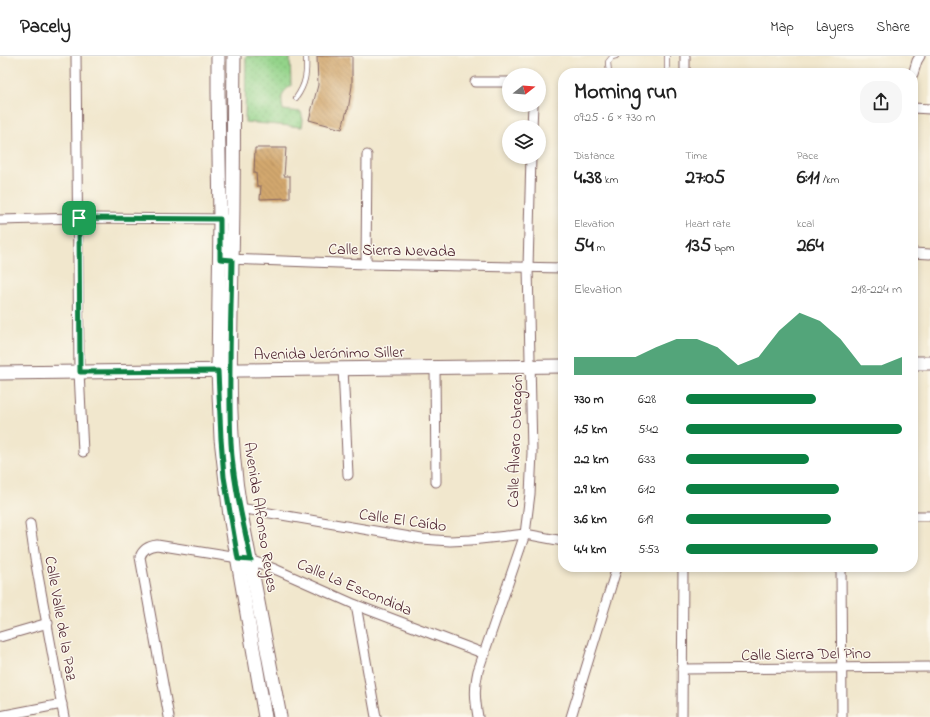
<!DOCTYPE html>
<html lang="en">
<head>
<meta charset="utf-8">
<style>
	:root { --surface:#fff; --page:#f6f6f6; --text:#222; --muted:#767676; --line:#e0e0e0; --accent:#0b8043 }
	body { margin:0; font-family:"Indie Flower",sans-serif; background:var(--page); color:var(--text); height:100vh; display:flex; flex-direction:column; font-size:15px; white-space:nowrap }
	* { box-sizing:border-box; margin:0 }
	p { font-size:13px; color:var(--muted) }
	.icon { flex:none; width:22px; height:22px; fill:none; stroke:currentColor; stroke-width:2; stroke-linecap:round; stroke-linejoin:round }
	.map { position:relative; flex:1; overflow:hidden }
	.sheet { position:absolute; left:558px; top:12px; width:360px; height:504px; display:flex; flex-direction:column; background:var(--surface); border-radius:16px; box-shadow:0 2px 6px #0003 }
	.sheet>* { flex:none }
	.needle { width:26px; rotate:73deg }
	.buttons { position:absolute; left:502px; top:12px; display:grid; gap:8px }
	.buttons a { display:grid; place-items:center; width:44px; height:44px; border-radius:50%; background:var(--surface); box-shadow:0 2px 6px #0003; font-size:20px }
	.pin { position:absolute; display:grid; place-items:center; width:34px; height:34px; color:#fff; margin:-17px; border-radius:8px; box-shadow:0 2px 6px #0006 }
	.round { display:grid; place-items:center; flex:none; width:42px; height:42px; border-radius:16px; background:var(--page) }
	.overview { display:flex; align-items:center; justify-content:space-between; height:68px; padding:0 16px }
	h1 { font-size:22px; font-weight:700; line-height:30px }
	.figures { display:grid; grid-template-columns:repeat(3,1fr); gap:6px; height:68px; padding:4px 16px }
	.figures div { display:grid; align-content:center }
	.figures b { font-size:20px; font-weight:700 }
	.figures small { font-size:11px; font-weight:400 }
	.figures p { font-size:11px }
	.chart { height:112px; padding:8px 16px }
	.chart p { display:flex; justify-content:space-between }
	.chart svg { width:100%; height:72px; margin-top:4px; fill:var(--accent); opacity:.7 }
	ul { padding:0 16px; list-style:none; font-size:13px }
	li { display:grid; grid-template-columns:64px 48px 1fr; align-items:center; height:30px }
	li i { height:10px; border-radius:5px; background:var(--accent) }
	header { display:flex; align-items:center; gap:24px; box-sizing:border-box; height:56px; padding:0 20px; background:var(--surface); border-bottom:1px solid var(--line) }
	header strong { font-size:19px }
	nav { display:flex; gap:22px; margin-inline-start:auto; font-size:14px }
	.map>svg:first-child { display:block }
	.grass { fill:url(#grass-dots); stroke:#6e795a }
	.building { fill:url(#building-back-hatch) }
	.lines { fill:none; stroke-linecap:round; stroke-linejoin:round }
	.lane-casing { stroke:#846564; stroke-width:6 }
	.street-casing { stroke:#846564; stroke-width:11 }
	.secondary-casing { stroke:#846564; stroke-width:15 }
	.lane { stroke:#fff; stroke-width:4.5 }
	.street { stroke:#fff; stroke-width:9 }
	.secondary { stroke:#fff; stroke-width:13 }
	.route-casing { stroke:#fff; stroke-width:8 }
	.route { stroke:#0b8043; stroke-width:5 }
	.labels { text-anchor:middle; stroke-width:3; stroke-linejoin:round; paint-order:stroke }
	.street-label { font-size:16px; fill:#4a1f2b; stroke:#fbf7ec }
</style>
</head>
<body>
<header>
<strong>Pacely</strong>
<nav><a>Map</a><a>Layers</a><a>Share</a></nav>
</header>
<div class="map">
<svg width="930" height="661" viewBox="0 0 930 661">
	<defs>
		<pattern id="grass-dots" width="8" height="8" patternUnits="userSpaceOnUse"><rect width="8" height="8" fill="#93d389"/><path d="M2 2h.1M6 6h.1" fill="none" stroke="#80b576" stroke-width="1.8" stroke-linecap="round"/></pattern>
		<pattern id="building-back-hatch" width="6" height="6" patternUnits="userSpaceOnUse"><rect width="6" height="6" fill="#d3a86e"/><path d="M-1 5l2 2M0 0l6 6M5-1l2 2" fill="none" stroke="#ad885b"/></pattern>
	</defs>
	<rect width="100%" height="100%" fill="#fbf7ec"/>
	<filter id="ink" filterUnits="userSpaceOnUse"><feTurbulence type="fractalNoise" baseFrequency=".025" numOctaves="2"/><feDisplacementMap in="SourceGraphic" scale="8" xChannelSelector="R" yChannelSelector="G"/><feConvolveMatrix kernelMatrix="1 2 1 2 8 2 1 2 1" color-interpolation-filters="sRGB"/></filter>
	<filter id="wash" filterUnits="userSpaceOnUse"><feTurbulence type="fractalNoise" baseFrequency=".012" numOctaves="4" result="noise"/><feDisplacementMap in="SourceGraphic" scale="16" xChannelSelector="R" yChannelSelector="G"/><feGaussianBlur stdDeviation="0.9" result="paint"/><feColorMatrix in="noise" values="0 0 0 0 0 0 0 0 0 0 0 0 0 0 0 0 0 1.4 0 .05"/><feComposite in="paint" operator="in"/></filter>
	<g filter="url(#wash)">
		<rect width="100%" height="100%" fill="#f1e7cd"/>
		<path class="grass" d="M246,0H290L291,30C280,37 281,42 283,54L301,56L303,64L302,71L245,66Z"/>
		<g id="blocks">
			<g class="building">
				<path d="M317,0H352V30L348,54H347L342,73L309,64L318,29Z"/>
				<path d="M255,92H286L284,120H290V142L260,143L261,130H257L256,117H254Z"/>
			</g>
		</g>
	</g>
	<g filter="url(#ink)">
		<use href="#blocks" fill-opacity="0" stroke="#846564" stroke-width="1"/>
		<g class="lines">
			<g class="lane-casing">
				<g id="lane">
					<path d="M609,17L608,6L612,1L616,0"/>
					<path d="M667,17V0"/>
					<path d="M296,42C306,28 307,17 306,0"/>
				</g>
			</g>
			<g class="street-casing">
				<g id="street">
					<path d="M76,0L79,316L83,396"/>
					<path d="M685,17V0"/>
					<path d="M913,18L917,5L920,0"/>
					<path d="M475,26H509"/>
					<path d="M913,52L930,53"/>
					<path d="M532,71L533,49"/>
					<path d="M0,164L79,162L225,163"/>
					<path d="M913,197L930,198"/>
					<path d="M227,203L366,208L563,212"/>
					<path d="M366,208L367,99"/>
					<path d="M343,312L348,419"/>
					<path d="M435,312L436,426"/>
					<path d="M240,452L422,483L450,485L471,484L525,478L563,485"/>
					<path d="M913,460H930"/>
					<path d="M30,468L35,503L64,661"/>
					<path d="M841,511L842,661"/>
					<path d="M356,549L376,661"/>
					<path d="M0,581L48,567"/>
					<path d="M682,613L930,611"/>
					<path d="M0,660L62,648"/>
					<path d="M169,661L140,501C143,493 148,490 157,489L251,504L277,514L356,549L485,598"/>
					<path d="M478,661C475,643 474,633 478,615L525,478L530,438L532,397L528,211L531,101"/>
					<path d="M571,661L617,511"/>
					<path d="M682,661L683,511"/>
				</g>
			</g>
			<g class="secondary-casing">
				<g id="secondary">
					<path d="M218,0V36L220,163L218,315L221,383L230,460L265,661"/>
					<path d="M234,0C233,68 234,136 232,204C231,287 226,370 240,452L280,661"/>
					<path d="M913,307H930"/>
					<path d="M0,317C188,316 375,311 563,310"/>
				</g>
			</g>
			<use href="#lane" class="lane"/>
			<use href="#street" class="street"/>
			<use href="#secondary" class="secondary"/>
		</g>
	</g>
	<g class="lines" filter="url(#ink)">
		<g class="route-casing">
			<path id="route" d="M79,162L220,163V203L232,204C231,264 228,326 231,387C233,426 243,465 251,504L238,503L224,421L221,383L218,315L80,316Z"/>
		</g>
		<use href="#route" class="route"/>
	</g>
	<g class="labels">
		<g class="street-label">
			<text transform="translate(392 193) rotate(1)" y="6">Calle Sierra Nevada</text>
			<text transform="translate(329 296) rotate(-1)" y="6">Avenida Jerónimo Siller</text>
			<text transform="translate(514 385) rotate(-88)" y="6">Calle Álvaro Obregón</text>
			<text transform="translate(262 461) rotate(81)" y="6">Avenida Alfonso Reyes</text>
			<text transform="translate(403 463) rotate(8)" y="6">Calle El Caído</text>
			<text transform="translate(355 530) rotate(23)" y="6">Calle La Escondida</text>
			<text transform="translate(62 562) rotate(80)" y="6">Calle Valle de la Paz</text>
			<text transform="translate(806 597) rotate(-1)" y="6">Calle Sierra Del Pino</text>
		</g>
	</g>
</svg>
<div class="buttons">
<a><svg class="needle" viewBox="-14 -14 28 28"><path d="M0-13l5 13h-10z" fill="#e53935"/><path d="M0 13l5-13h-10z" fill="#767676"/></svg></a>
<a><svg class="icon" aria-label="layers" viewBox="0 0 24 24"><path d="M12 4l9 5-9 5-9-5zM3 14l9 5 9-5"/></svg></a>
</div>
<div class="pin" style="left:79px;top:162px;background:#1e9e55"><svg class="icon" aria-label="arrive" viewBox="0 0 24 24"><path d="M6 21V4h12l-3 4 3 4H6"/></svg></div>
<section class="sheet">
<div class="overview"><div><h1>Morning run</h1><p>09:25 · 6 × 730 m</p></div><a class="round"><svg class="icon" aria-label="share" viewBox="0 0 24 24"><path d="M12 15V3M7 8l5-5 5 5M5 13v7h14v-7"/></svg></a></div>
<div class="figures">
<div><p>Distance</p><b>4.38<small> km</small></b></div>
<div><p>Time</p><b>27:05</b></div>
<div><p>Pace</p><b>6:11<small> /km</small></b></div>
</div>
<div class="figures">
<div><p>Elevation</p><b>54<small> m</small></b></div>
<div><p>Heart rate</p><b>135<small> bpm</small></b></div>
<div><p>kcal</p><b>264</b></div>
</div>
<div class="chart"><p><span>Elevation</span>218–224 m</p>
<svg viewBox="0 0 160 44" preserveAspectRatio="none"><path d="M0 44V33L10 33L20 33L30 33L40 27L50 22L60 22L70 27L80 38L90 33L100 17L110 6L120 11L130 22L140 38L150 38L160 33V44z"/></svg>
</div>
<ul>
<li><b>730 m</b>6:28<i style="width:60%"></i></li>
<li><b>1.5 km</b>5:42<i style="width:100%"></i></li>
<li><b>2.2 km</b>6:33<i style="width:57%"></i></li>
<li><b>2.9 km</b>6:12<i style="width:71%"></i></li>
<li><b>3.6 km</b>6:19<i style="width:67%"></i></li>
<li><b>4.4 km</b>5:53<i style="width:89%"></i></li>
</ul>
</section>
</div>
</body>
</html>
